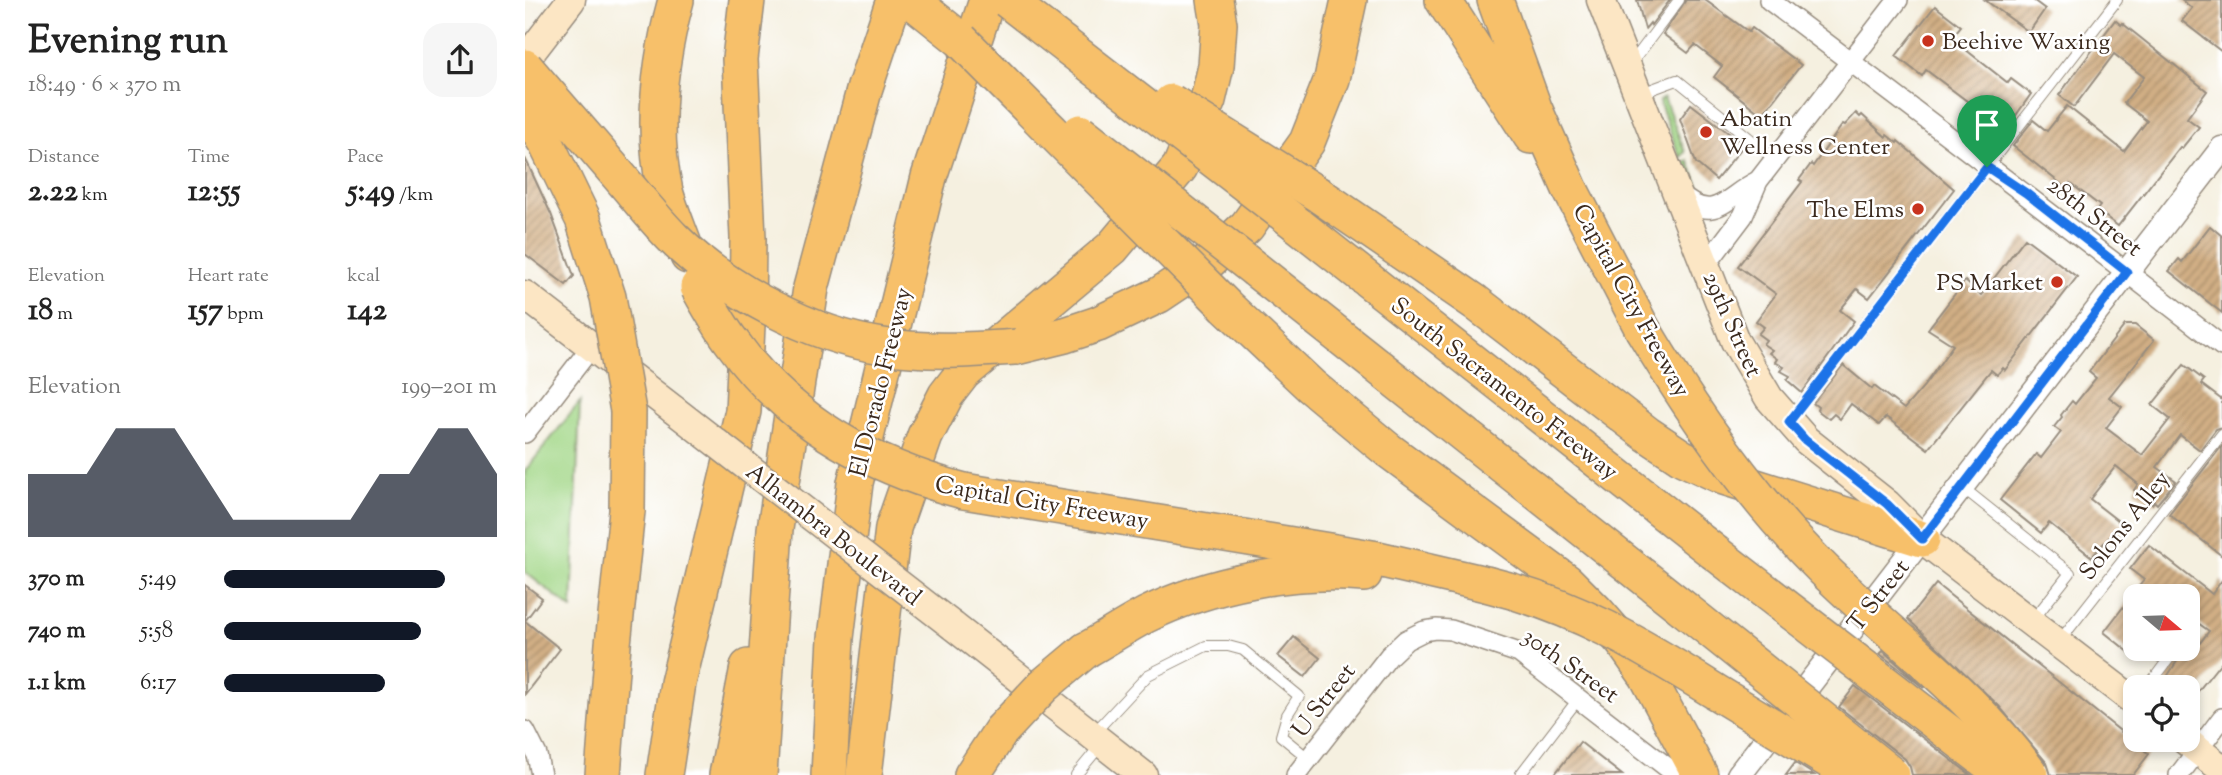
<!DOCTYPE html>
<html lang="en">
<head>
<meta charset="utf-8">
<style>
	:root { --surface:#fff; --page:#f6f6f6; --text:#222; --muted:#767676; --accent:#111827 }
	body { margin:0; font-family:"Sorts Mill Goudy",serif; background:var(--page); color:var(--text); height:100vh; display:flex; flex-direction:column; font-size:26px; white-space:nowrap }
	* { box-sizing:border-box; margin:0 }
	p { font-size:23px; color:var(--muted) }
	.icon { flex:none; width:38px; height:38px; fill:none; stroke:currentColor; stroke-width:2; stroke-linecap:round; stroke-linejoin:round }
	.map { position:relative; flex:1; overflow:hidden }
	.side { display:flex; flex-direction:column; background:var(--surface); width:525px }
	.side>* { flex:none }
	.needle { width:46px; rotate:109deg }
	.controls { position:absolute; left:1598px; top:584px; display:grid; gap:14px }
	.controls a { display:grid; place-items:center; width:77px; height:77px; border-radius:14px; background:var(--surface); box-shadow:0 4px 10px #0003; font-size:35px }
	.pin { position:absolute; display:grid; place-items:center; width:60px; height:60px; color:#fff; margin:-72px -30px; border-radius:50% 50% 50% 0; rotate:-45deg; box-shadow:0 0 7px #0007 }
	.pin .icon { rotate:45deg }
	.round { display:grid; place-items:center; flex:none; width:74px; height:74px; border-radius:21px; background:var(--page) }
	.head { display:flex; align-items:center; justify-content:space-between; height:119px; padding:0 28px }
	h1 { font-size:38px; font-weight:700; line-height:52px }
	.figures { display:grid; grid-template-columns:repeat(3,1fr); gap:10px; height:119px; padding:7px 28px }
	.figures div { display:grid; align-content:center }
	.figures b { font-size:30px; font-weight:700 }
	.figures small { font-size:19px; font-weight:400 }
	.figures p { font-size:19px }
	.chart { height:196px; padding:14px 28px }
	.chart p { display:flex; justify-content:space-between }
	.chart svg { width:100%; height:126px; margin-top:7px; fill:var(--accent); opacity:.7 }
	ul { padding:0 28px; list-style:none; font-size:23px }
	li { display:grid; grid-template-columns:112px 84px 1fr; align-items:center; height:52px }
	li i { height:18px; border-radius:9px; background:var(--accent) }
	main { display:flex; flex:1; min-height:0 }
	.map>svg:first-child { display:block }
	.grass { fill:#a2d787; stroke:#6e8052; stroke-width:2 }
	.building { fill:url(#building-hatch) }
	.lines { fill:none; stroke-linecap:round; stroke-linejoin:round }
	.service-casing { stroke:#988d7f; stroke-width:12 }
	.minor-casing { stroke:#988d7f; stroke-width:22 }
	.tertiary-casing { stroke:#988d7f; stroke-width:27 }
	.secondary-casing { stroke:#988d7f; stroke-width:31 }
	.motorway-casing { stroke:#988d7f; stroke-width:38 }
	.service { stroke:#fff; stroke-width:10 }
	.minor { stroke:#fff; stroke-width:19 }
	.tertiary { stroke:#fff; stroke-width:24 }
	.secondary { stroke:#fce6c4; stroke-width:28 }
	.motorway { stroke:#f7c06b; stroke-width:35 }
	.secondary-bridge-casing { stroke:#988d7f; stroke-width:31; stroke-linecap:butt }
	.motorway-bridge-casing { stroke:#988d7f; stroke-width:38; stroke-linecap:butt }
	.secondary-bridge { stroke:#fce6c4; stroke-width:28 }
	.motorway-bridge { stroke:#f7c06b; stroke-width:35 }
	.route-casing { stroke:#fff; stroke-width:14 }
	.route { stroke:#1a73e8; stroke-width:9 }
	.poi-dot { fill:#c8321e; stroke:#fff; stroke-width:2.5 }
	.labels { text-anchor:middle; stroke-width:5; stroke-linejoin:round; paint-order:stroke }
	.poi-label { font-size:24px; fill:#3b2a1e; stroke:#fff; text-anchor:start }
	.street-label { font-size:24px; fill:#3b2a1e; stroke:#fff }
</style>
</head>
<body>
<main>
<section class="side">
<div class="head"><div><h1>Evening run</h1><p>18:49 · 6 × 370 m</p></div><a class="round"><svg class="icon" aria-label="share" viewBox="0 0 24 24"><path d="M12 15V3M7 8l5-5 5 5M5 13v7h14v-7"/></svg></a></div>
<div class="figures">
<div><p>Distance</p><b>2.22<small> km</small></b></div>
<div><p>Time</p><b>12:55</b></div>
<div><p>Pace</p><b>5:49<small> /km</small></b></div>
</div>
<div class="figures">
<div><p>Elevation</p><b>18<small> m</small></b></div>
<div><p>Heart rate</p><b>157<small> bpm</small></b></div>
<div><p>kcal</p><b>142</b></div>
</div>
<div class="chart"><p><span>Elevation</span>199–201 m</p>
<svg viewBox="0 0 160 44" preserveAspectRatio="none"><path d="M0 44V22L10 22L20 22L30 6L40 6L50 6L60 22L70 38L80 38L90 38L100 38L110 38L120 22L130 22L140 6L150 6L160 22V44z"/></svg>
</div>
<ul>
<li><b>370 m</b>5:49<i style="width:81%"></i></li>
<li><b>740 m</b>5:58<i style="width:72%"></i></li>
<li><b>1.1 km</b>6:17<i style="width:59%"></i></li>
</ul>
</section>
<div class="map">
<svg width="1697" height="775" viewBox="0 0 1697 775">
	<defs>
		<pattern id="building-hatch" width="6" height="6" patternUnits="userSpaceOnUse" patternTransform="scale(1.75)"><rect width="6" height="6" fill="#d1af85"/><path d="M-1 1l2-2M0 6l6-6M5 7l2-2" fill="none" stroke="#ab8f6c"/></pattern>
	</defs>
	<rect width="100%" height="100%" fill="#fff"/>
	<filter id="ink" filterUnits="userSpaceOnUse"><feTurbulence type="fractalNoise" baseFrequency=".0143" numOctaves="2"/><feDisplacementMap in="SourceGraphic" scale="14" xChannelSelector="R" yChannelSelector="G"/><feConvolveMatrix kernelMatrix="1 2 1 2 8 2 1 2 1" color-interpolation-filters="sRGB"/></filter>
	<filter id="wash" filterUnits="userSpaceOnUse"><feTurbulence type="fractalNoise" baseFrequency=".00686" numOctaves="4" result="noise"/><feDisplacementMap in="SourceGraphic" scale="28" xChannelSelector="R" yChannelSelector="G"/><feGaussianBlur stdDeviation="1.57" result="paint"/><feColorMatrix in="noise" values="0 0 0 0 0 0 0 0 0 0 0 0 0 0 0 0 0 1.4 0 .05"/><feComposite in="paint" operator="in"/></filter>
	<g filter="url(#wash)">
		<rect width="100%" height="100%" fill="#f5f0e0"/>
		<g class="grass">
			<path d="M1139,98L1160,152L1155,158L1134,101Z"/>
			<path d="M1163,160L1177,194C1165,189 1162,175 1158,164Z"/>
			<path d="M55,402L47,609L0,572V471Z"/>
		</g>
		<g id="blocks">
			<g class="building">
				<path d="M1112,0H1145L1126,25L1125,23L1120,29Z"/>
				<path d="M1161,0H1180L1224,32L1227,28L1276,65L1237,115L1189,77L1197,66L1170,45L1163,53L1138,34Z"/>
				<path d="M1460,0H1508L1520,9L1504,32Z"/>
				<path d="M1656,0H1697V52L1657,21L1667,8Z"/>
				<path d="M1410,6L1436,26L1426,38L1483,83L1486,79L1506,94L1475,138L1449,118L1455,111L1401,70L1397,76L1371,56Z"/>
				<path d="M1590,20L1596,25L1597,23L1682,91L1662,118L1674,127L1657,148L1655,147L1593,226L1572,210L1575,206L1545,183L1541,188L1488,146L1508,120L1522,131L1542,106L1599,151L1622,121L1599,103L1619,77L1589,54L1549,107L1534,95Z"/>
				<path d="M1166,104L1219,145L1191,180L1171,163L1155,119Z"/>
				<path d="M1331,113L1335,117L1337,115L1361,137L1362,135L1372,143L1373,141L1429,189L1344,298L1332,289L1315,310L1329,321L1277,393L1262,380L1265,376L1256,371L1259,367L1250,362L1252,359L1244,353L1247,350L1238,344L1241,340L1233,334L1239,327L1231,321L1251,294L1213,266L1277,182L1274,180L1286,164L1288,166L1318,124L1320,125Z"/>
				<path d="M0,158L26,214L49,276L41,285L0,254Z"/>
				<path d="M1685,226L1697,236V313L1644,271L1654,259L1657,262Z"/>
				<path d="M1500,238L1552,277L1480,370L1478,368L1472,375L1466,370L1403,449L1361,417L1354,425L1326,404L1315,419L1309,414L1304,419L1292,410L1293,407L1288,403L1318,365L1347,389L1349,386L1379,409L1399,386L1428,345L1403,329L1440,281L1456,295Z"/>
				<path d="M1600,325H1610L1629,340L1584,397L1597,407L1581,428L1617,455L1645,419L1627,405L1659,365L1679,380L1676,384L1697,400V427L1691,429L1675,450L1655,435L1632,467L1651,481L1632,504L1629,501L1627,504L1609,490L1613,484L1591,466L1565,499L1602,528L1591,543L1584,537L1567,557L1524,523L1516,533L1475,500L1511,454L1516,458L1536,432L1529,427L1537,417L1536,415L1547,401L1550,404L1571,378L1564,372Z"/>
				<path d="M1697,446V556L1644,514Z"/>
				<path d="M1624,545L1687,594L1697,580V661L1662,705V688H1649L1640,680L1656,655L1662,660L1684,631L1662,615V597H1610V657L1579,632L1619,580L1605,569Z"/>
				<path d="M1411,584L1624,754L1608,775H1526L1522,763L1474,706L1383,619Z"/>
				<path d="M0,585L17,598L0,621Z"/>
				<path d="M0,621L35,649L0,694Z"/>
				<path d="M769,637L795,658L780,677L753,656Z"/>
				<path d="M1618,649H1642L1633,661Z"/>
				<path d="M1358,651L1394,683L1399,688L1355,654Z"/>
				<path d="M1330,686L1446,775H1387L1385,767L1380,759L1314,707Z"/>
				<path d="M1055,742L1097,775H1029Z"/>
				<path d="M1270,763L1283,771L1289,775H1261Z"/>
			</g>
		</g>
	</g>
	<g filter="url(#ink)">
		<use href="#blocks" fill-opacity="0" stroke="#988d7f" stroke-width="2"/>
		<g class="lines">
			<g class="service-casing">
				<g id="service">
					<path d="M1106,64L1154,0"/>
					<path d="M1114,94L1152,80L1250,159"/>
					<path d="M1266,419L1592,0"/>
					<path d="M1437,487L1545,573L1508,620"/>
					<path d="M1533,643L1697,434"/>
					<path d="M1622,688L1651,649"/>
					<path d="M569,733L623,675L681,646H703L718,650L774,696L762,715L756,736L784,759"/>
					<path d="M551,775L575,746"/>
					<path d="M995,775L1054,698"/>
				</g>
			</g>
			<g class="minor-casing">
				<g id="minor">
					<path d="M1244,0C1396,115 1547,229 1697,346"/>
					<path d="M1153,193C1191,227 1200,196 1233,181"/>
					<path d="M1181,265L1218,216L1233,181L1373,0"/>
					<path d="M0,433L67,346"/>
					<path d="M0,731L12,755L16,775"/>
					<path d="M771,775L864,656L881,640L899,631L911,629L926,630L994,653L1152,775"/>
					<path d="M1654,775L1697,718"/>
				</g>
			</g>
			<g class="tertiary-casing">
				<path id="tertiary" d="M1214,775L1697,149"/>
			</g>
			<g class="secondary-casing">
				<g id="secondary">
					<path d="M1076,0L1210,341L1244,398L1281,440L1362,504L1397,539L1610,702"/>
					<path d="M0,60L46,0"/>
					<path d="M0,295L149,410"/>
					<path d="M428,626L618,775"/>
					<path d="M1660,740L1697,769"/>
				</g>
			</g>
			<g class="motorway-casing">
				<g id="motorway">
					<path d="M151,0C134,62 126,127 140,191C146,213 156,235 163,256"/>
					<path d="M386,0L436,40"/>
					<path d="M918,0L1006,136"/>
					<path d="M970,0L1009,108L1045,189L1117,328"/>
					<path d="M794,195L950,302L1122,434L1158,458L1199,477L1397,539"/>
					<path d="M772,224L1189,552"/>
					<path d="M731,270L1158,608"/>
					<path d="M701,306L786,386L863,450L1042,582L1071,611L1098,642L1122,676L1175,775"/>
					<path d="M491,347L540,335L573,324L634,295L682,263L722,226L782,142L807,79L824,0"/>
					<path d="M439,491L853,559L961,584"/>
					<path d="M561,650C581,639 600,626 621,615C686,583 767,568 839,574"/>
					<path d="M78,775L88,644L102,511"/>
					<path d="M139,775L153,683L218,411L222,325L223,238L215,59L222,0"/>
					<path d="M202,775L223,667"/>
					<path d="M234,775L250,529L286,288L340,87L369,0"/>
					<path d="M304,775L311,638L330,483L404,177L462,0"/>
					<path d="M339,775L368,528L400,436L421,395L438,373L587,248L655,167L683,100L691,66L694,24L690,0"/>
					<path d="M447,775L476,731"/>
				</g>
			</g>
			<use href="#service" class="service"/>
			<use href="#minor" class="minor"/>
			<use href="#tertiary" class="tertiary"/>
			<use href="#secondary" class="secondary"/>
			<use href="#motorway" class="motorway"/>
			<g class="secondary-bridge-casing">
				<path id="secondary-bridge" d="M149,410L428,626"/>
			</g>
			<g class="motorway-bridge-casing">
				<g id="motorway-bridge">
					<path d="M482,0L772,224"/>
					<path d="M436,40L701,306"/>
					<path d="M0,67C33,106 67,144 100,183C116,202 132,222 149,239C200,290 287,336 358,346C403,353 446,350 491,347"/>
					<path d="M646,102L794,195"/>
					<path d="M0,110L21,143L58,219L83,297L103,411L102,511"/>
					<path d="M555,132L731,270"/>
					<path d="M173,287C184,306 194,325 207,342C264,422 346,467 439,491"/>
					<path d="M1117,328C1168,414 1227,499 1299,570C1369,639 1449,695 1506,775"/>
					<path d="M1189,552L1479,775"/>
					<path d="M961,584C1051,606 1114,644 1191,692C1237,720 1282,747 1328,775"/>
					<path d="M1158,608L1367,775"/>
					<path d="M476,731L518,686L561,650"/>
				</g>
			</g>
			<use href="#secondary-bridge" class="secondary-bridge"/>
			<use href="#motorway-bridge" class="motorway-bridge"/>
		</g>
	</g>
	<g class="lines" filter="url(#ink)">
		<g class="route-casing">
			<path id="route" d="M1462,167L1501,193L1602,272L1397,539L1362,504L1280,440L1264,422Z"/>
		</g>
		<use href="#route" class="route"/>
	</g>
	<g class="poi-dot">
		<circle cx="1403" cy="41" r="7"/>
		<circle cx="1181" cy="132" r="7"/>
		<circle cx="1393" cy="209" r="7"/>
		<circle cx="1532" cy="282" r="7"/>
	</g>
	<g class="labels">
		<g class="poi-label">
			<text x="1417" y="49">Beehive Waxing</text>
			<text x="1195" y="126">Abatin<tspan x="1195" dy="28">Wellness Center</tspan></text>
			<text x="1379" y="217" text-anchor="end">The Elms</text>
			<text x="1518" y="290" text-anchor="end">PS Market</text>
		</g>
		<g class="street-label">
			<text transform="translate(1570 216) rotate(38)" y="8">28th Street</text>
			<text transform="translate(1107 300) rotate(61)" y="8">Capital City Freeway</text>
			<text transform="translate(1208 324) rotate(66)" y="8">29th Street</text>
			<text transform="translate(355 382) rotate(-76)" y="8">El Dorado Freeway</text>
			<text transform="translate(980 388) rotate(38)" y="8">South Sacramento Freeway</text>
			<text transform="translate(517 502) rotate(10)" y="8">Capital City Freeway</text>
			<text transform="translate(1599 525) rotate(-52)" y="8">Solons Alley</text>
			<text transform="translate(309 534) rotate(38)" y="8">Alhambra Boulevard</text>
			<text transform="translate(1353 595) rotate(-52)" y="8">T Street</text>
			<text transform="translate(1046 665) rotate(35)" y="8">30th Street</text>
			<text transform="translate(798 700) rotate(-52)" y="8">U Street</text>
		</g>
	</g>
</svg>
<div class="controls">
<a><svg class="needle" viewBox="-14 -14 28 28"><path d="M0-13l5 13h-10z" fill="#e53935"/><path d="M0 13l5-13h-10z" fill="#767676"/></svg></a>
<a><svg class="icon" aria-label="locate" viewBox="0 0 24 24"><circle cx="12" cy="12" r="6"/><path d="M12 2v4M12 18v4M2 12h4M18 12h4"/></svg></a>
</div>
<div class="pin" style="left:1462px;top:167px;background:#1e9e55"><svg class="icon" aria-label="arrive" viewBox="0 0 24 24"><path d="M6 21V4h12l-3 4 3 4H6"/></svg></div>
</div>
</main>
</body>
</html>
